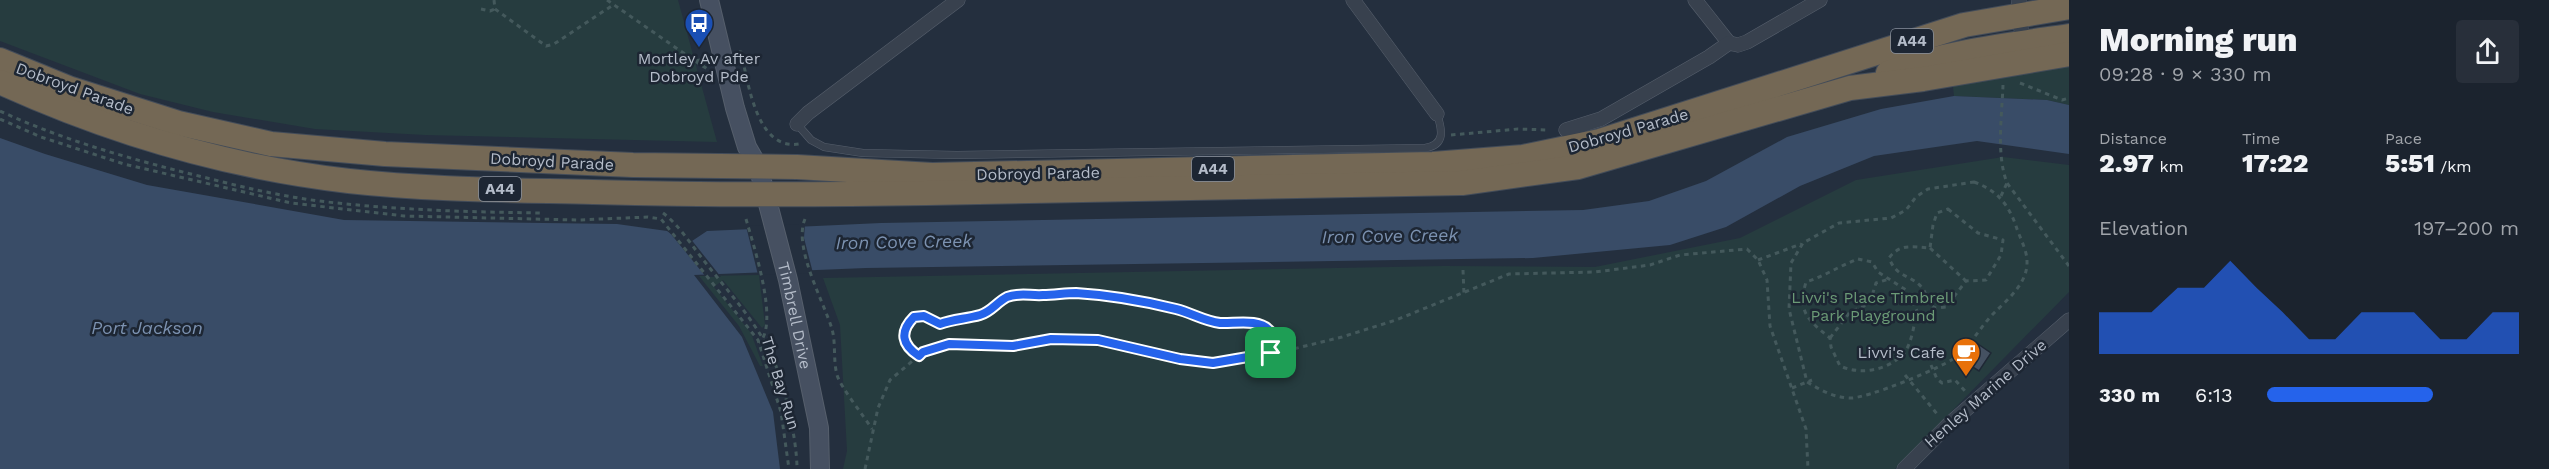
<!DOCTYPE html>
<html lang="en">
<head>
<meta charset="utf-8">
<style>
	:root { --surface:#1b232e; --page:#282f3a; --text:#f1f3f6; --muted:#a0a4aa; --accent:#2563eb }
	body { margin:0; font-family:"Work Sans",sans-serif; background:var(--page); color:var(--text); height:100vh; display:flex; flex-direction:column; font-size:22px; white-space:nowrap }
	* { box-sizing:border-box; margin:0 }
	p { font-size:20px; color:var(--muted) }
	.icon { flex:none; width:33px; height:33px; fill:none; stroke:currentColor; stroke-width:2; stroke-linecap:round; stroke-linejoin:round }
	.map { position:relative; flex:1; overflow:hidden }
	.details { display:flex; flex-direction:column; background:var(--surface); width:480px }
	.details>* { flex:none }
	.pin { position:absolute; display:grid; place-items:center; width:51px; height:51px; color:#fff; margin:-26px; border-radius:12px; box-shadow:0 3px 9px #0006 }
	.round { display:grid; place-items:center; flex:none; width:63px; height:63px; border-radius:6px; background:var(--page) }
	.head { display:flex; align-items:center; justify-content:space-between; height:102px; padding:0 30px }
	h1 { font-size:33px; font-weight:800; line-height:45px }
	.metrics { display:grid; grid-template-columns:repeat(3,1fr); gap:9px; height:102px; padding:6px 30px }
	.metrics div { display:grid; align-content:center }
	.metrics b { font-size:26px; font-weight:800 }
	.metrics small { font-size:16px; font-weight:400 }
	.metrics p { font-size:16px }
	.chart { height:168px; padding:12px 30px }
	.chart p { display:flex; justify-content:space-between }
	.chart svg { width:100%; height:108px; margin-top:6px; fill:var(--accent); opacity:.7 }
	ul { padding:0 30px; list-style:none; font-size:20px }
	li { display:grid; grid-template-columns:96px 72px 1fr; align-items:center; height:45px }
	li i { height:15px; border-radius:8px; background:var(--accent) }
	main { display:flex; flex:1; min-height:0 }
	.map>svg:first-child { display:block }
	.green { fill:#263c3f }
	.water { fill:#394c67 }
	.pier { fill:#242f3e }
	.building { fill:#455162; stroke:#1f2835; stroke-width:1.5 }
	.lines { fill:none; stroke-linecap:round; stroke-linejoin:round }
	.lane-casing { stroke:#565f6c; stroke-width:8 }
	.street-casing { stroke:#565f6c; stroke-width:15 }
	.secondary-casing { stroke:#565f6c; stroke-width:20 }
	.highway-casing { stroke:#434c59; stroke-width:26 }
	.path { stroke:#44595c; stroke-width:3; stroke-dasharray:4.5 4.5; stroke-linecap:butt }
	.lane { stroke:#38414e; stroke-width:7 }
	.street { stroke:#38414e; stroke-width:14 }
	.secondary { stroke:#465061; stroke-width:18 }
	.highway { stroke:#746855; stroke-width:24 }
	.route-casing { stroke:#fff; stroke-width:12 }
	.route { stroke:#2563eb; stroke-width:8 }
	.labels { text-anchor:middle; stroke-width:5; stroke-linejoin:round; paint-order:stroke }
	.shield { fill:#1d2633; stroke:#878f9c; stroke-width:1.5 }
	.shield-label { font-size:15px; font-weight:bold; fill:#b4bcc9 }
	.poi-label { font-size:16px; fill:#b4bcc9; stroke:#1d2633 }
	.street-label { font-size:16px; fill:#b4bcc9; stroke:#1d2633 }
	.park-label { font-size:16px; fill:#6b9a76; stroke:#1d2633 }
	.water-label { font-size:18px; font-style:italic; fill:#7c92b1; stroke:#1d2633 }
</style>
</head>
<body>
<main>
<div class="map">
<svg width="2069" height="469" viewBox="0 0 2069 469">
	<rect width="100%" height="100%" fill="#242f3e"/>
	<g class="green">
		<path d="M0,0H678L717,142L425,135L315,129L213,112L140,94L0,41Z"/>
		<path d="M2069,61V105L2047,100L1954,96L1952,79Z"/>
		<path d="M2003,157L2069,165V292L1895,469H843L847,451L840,325L823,278L1444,266L1595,267L1740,238L1856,180Z"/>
		<path d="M759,275L765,325L762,328L723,280L714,287L751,333L763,366H760L739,326L699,276Z"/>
	</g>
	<path class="water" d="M1954,96L2047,100L2069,105V154L1977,141L1874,156L1800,186L1726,227L1670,245L1533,258L866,268L694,275L742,337L773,412L780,469H0V138L45,154L147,185L344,220L617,224L667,231L686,245L707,231L881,223L1583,210L1649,201L1706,181L1787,137L1881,109Z"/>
	<g class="pier">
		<path d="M805,224L804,238L813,273L758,275L746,226Z"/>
		<path d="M666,228L686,241L690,238L721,277H706Z"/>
	</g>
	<path class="building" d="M1975,342L1991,353L1979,371L1963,361Z"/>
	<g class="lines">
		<g class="lane-casing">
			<path id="lane" d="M797,124L811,140L824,147L863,153L957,155L1425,148C1446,145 1442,129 1437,114"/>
		</g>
		<g class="street-casing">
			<g id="street">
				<path d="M1353,0L1437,114"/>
				<path d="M1695,0L1729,43"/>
				<path d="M2019,0L2018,15L2025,47"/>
				<path d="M797,124L808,113L958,0"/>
				<path d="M1566,130L1601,119L1709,57L1729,43L1738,45L1747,42L1820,0"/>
				<path d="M1904,469L1948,425L2069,320"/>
			</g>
		</g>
		<g class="secondary-casing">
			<g id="secondary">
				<path id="s1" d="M709,0L735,108L747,147L758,166L788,280L819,428L820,469"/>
			</g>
		</g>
		<g class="highway-casing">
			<g id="highway">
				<path d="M0,60L71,89L178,123L271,144L385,154L633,165L797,167L932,175L1433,164L1523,157L1600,141L1964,25L2069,7"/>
				<path d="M1888,73C1946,52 2008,45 2069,36"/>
				<path d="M0,82C110,132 228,167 349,181C430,190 512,190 593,192C706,195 815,195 927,193C1106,189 1284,186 1462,183L1578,167L1850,88L1923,79L2069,54"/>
			</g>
		</g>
		<g class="path">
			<path d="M494,0L495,9L546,46L554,44L613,5"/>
			<path d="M607,0L695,61L706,59"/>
			<path d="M481,9L490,11L495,9"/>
			<path d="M739,52H741C748,81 756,151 799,144"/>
			<path d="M695,61L709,70"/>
			<path d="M2020,83L2062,100L2069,98"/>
			<path d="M2003,85C2002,116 1996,154 2007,183L2069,266"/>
			<path d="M0,111C65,141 134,160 203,177C242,187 280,196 319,201C394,210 468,212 542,213"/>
			<path d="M0,119L41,137L124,164L291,203L404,216L578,220L648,217L661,219L758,340L781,412L789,469"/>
			<path d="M1451,135L1518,129L1549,130"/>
			<path d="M1974,182C1996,190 2008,203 2016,226C2019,236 2027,250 2027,261C2028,283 2008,299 1994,313C1981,326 1972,343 1959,355C1947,366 1864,400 1849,398C1832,397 1821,390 1807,382L1789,309L1791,263L1803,243L1839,223L1891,218L1906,210L1916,197L1928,189Z"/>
			<path d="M2001,196L2007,183"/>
			<path d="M1948,209L1978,233L2003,240L2001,255L1986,280L1966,281L1946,307C1945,307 1937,308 1936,308C1927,305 1928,296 1923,289C1912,274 1897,279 1889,258C1900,243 1913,247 1930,248L1933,225L1937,213Z"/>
			<path d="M663,213C679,225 692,246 705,262C726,289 749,314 766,344C782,371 797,437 797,469"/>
			<path d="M746,219C753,244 780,324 759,343"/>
			<path d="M805,219C793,247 823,300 832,329C836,343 833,360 837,375C841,388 864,416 872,429"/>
			<path d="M1930,248L1966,281"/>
			<path d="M1858,259L1872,262L1878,272L1906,290L1917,311C1914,323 1912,346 1902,355C1886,371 1860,375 1840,366L1831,347L1830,338C1808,320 1797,312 1806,282C1825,276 1839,266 1858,259Z"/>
			<path d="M1758,260L1801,244"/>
			<path d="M1463,270L1464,294"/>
			<path d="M1830,338L1850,312L1864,306L1871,299L1876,283L1889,279"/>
			<path d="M919,356C902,345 899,332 913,317L924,316L940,324C955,317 974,321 988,312C1000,305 1004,296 1019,294C1027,294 1034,296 1042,295C1053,295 1063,293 1074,293C1107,293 1141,302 1173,309C1186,311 1196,319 1208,321C1224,325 1259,318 1270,331C1275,337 1272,347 1271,353"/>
			<path d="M1931,365L1937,379L1942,383L1955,380L1965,391"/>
			<path d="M1905,375L1938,415"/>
			<path d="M1792,388L1812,380"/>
			<path d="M865,469L878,408L890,380L923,352L949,344L1013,346L1051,339L1098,340L1180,359L1213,363L1281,352L1342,337L1396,320L1509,274L1595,272L1650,265L1680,255L1747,249L1758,260L1767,280L1770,326L1806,429L1808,469"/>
		</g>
		<use href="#lane" class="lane"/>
		<use href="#street" class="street"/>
		<use href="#secondary" class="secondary"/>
		<use href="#highway" class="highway"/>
	</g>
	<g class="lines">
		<g class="route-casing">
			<path id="route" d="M1076,293C1109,295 1144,301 1176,309C1192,313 1204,321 1220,323C1234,324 1259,318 1270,331C1275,337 1272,347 1271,353L1213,363L1180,359L1098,340L1051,339L1013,346L949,344L923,352L919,356C902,345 899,332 914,317L924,316L940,324C953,319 966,319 980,315C991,312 997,302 1007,297C1019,292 1031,296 1043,295C1054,295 1065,293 1076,293Z"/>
		</g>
		<use href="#route" class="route"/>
	</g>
	<defs>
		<g id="bus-pin" transform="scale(1.5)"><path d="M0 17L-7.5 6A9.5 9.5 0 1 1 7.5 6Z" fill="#1a4fb4" stroke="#1d2633"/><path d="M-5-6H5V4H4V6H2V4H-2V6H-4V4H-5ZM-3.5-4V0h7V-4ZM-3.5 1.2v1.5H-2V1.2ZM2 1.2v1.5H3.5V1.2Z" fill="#fff"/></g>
		<g id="cafe-pin" transform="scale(1.5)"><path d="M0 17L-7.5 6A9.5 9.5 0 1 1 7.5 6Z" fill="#e8710a" stroke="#1d2633"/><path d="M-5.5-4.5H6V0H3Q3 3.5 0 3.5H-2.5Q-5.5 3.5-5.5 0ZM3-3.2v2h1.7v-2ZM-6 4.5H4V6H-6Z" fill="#fff"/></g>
	</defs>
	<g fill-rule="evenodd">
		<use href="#bus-pin" x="699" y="23"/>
		<use href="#cafe-pin" x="1966" y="352"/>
	</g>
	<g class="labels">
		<g class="shield">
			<rect x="1891" y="29" width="42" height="24" rx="4.5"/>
			<rect x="1192" y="157" width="42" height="24" rx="4.5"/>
			<rect x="479" y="177" width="42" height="24" rx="4.5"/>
		</g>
		<g class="shield-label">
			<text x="1912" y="46">A44</text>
			<text x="1213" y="174">A44</text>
			<text x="500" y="194">A44</text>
		</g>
		<g class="poi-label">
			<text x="699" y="64">Mortley Av after<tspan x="699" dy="18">Dobroyd Pde</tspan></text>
			<text x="1945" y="358" text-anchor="end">Livvi's Cafe</text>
		</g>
		<g class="street-label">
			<text transform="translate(75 88) rotate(20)" y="6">Dobroyd Parade</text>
			<text transform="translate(1628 130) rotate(-16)" y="6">Dobroyd Parade</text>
			<text transform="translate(552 161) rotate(3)" y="6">Dobroyd Parade</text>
			<text transform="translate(1038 173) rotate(-1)" y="6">Dobroyd Parade</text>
			<text dy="6" stroke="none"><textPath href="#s1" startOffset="328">Timbrell Drive</textPath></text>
			<text transform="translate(781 383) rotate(73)" y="6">The Bay Run</text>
			<text transform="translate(1985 393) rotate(-41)" y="6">Henley Marine Drive</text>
		</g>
		<g class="park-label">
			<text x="1873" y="303">Livvi's Place Timbrell<tspan x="1873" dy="18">Park Playground</tspan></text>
		</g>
		<g class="water-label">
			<text transform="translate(1390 236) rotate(-1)" y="6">Iron Cove Creek</text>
			<text transform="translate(904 242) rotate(-1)" y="6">Iron Cove Creek</text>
			<text x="147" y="334">Port Jackson</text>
		</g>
	</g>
</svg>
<div class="pin" style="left:1271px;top:353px;background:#1e9e55"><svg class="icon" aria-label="arrive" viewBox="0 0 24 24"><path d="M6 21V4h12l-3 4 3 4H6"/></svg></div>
</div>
<section class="details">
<div class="head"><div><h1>Morning run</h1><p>09:28 · 9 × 330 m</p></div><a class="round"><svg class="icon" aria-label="share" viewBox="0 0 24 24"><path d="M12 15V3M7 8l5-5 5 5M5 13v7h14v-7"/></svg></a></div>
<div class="metrics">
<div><p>Distance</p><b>2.97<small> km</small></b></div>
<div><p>Time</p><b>17:22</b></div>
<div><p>Pace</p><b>5:51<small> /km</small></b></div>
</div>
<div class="chart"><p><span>Elevation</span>197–200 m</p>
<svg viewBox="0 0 160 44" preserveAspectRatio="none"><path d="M0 44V27L10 27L20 27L30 17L40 17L50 6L60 17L70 27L80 38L90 38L100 27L110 27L120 27L130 38L140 38L150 27L160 27V44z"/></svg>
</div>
<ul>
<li><b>330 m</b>6:13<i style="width:66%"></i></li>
</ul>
</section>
</main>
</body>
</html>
